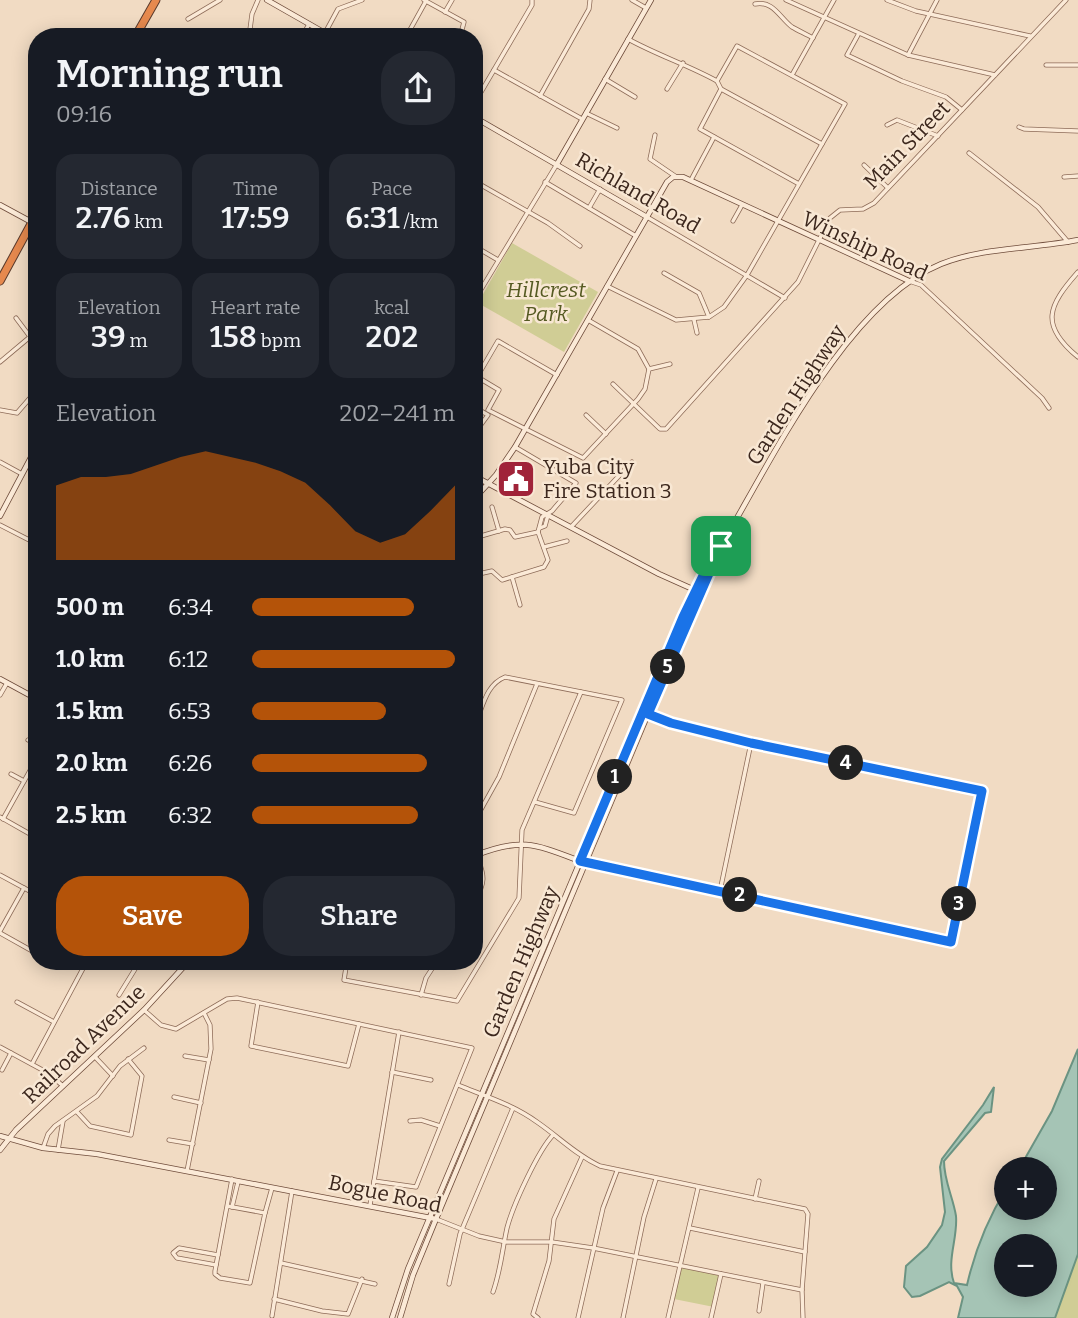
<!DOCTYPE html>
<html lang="en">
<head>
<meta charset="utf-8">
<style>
	:root { --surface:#171b24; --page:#242831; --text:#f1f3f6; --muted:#9ea1a6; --accent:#b45309 }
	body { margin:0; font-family:Bitter,serif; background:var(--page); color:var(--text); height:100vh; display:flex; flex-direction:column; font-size:26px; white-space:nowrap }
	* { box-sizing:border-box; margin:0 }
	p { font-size:23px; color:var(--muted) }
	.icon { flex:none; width:38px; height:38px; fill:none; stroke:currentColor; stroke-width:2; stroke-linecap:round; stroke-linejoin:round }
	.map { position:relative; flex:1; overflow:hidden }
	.side { position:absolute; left:28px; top:28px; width:455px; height:942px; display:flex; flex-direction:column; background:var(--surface); border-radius:28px; box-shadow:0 4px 18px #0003 }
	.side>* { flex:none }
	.fabs { position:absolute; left:994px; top:1157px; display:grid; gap:14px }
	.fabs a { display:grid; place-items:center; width:63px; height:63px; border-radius:50%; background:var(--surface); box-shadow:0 4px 18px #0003; font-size:35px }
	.pin { position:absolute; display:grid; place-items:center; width:60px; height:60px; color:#fff; margin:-30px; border-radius:14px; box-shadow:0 4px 10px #0006 }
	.km { position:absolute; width:35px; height:35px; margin:-18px; border-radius:50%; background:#222; color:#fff; font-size:19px; line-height:35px; text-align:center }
	.round { display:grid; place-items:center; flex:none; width:74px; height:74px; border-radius:28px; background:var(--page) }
	.headline { display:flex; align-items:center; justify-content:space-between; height:119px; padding:0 28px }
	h1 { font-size:38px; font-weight:600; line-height:52px }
	.stats { display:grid; grid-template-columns:repeat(3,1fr); gap:10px; height:119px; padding:7px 28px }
	.stats div { display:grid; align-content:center; border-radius:18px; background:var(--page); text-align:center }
	.stats b { font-size:30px; font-weight:600 }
	.stats small { font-size:19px; font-weight:400 }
	.stats p { font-size:19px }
	.chart { height:196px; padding:14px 28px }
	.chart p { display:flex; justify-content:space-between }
	.chart svg { width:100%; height:126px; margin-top:7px; fill:var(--accent); opacity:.7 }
	.cta { display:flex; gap:14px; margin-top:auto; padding:14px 28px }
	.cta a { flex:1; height:80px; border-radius:28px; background:var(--accent); color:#fff; font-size:28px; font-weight:600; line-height:80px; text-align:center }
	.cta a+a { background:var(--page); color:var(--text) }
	ul { padding:0 28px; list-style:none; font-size:23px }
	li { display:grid; grid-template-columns:112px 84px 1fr; align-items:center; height:52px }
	li i { height:18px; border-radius:9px; background:var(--accent) }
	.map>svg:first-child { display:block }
	.green { fill:#d0cd95 }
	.water { fill:#a5c4b5; stroke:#6b9382; stroke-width:2; fill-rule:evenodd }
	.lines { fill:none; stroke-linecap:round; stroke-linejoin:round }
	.street-casing { stroke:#8d6b58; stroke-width:5 }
	.secondary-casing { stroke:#6f4c3b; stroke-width:6 }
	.highway-casing { stroke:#5a3a2c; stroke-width:9 }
	.street { stroke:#fbead7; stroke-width:3.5 }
	.secondary { stroke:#fbead7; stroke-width:4.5 }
	.highway { stroke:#e6894e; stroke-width:7 }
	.route-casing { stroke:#fff; stroke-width:14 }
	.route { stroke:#1a73e8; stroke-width:9 }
	.labels { text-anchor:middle; stroke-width:5; stroke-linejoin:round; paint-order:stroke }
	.street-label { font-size:21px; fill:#3c271d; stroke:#f8e7d3 }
	.park-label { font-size:21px; font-style:italic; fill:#555a22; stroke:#f8e7d3 }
	.poi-label { font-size:21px; fill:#3c271d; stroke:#f8e7d3; text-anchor:start }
</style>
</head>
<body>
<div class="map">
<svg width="1078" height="1318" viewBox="0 0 1078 1318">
	<rect width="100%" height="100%" fill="#f1dbc3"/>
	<g class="green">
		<path d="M512,243L598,292L564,352L478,303Z"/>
		<path d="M1078,1241V1318H1048Z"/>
		<path d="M682,1266L721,1274L714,1307L674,1299Z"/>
	</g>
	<path class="water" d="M1078,1049V1254L1055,1318H958L963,1297L957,1286L949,1282L920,1296L912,1297L904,1287L906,1266L927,1247L942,1225L945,1212L940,1167L942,1159L983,1105L994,1087L991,1112L985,1113L944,1161C944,1181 953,1197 956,1216C958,1239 946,1260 954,1283L967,1285C975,1250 987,1220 1006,1189V1208H1045V1169H1019L1052,1111ZM1006,1246H1045V1284H1006Z"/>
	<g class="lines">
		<g class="street-casing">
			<g id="street">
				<path d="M424,0L464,22L460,37"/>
				<path d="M632,0L646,8"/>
				<path d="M786,0L908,55L995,75"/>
				<path d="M887,0L916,11L1030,36"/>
				<path d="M755,4C773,0 780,18 792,27C799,31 806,34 813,38"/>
				<path d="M445,12L452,0"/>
				<path d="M188,19L220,0"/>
				<path d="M325,33L338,9L362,0"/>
				<path d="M858,35L847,55L902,81L946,97L962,110"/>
				<path d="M249,37L252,14L258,0"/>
				<path d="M302,37L309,24"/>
				<path d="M406,37L426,1"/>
				<path d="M628,39C657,55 688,65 717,81"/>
				<path d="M908,55L937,0"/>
				<path d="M1046,65H1078"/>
				<path d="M494,70L582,119"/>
				<path d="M792,75L834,0"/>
				<path d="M605,79L635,97"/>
				<path d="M667,89L683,63"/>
				<path d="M721,89L822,144"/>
				<path d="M540,96L589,9L590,0"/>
				<path d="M474,104L532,5V0"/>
				<path d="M586,113L617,128"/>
				<path d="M887,125L897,120L938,136"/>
				<path d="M1019,127L1024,129L1078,131"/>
				<path d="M655,135L650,159L675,176"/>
				<path d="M969,153L1038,207L1068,242"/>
				<path d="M864,165L888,188"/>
				<path d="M1064,177L1078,176"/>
				<path d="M691,180L714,137"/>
				<path d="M474,181L548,223L580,246"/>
				<path d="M545,182L636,236"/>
				<path d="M589,208L600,189"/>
				<path d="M647,217L785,298"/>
				<path d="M733,221L742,205"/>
				<path d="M474,246L498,260"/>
				<path d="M1078,272C1048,306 1039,325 1078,357"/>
				<path d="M664,273L699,293L709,317"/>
				<path d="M909,281L921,285L1042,398L1049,408"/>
				<path d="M607,286L676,320L709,317L724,307L747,275L845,104L737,46L717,81L721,89L700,129L799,184"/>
				<path d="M474,301L557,164"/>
				<path d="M16,318L31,338"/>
				<path d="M694,320L697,333"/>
				<path d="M0,362L37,331"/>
				<path d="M649,369L670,364"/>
				<path d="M474,375L499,390L488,410L583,458L638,399L645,389L649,369L638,349L588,320"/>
				<path d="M477,377L498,341L557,375"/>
				<path d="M613,384L660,429H666L798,282L830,218L840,210L863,209L874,203L1066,0"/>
				<path d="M474,407L488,415L474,434"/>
				<path d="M0,410L17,413L37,390"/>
				<path d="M586,415L606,434"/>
				<path d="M515,447L576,483L552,511L542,517L538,532"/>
				<path d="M0,462L22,474"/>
				<path d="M492,507L499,531"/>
				<path d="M0,525L37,544"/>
				<path d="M571,527L632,462"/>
				<path d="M540,528L545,526L548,515"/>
				<path d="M474,538L505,529L510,530L515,537L538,532L548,560L544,567L502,580L492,571L474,575"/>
				<path d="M544,547L567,541"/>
				<path d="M512,577L520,605"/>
				<path d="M474,620L480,618"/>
				<path d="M0,695L7,683"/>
				<path d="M474,727C483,708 485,685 505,677L622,700L574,813L535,802"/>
				<path d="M28,740L37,744"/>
				<path d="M11,774L24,781"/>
				<path d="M0,817L37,838"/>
				<path d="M3,819L37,758"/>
				<path d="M474,822L499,777L537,684"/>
				<path d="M474,847C481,871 490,877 474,902"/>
				<path d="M583,862L951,942L982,791L751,743L671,723L643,711"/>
				<path d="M0,875L37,895"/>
				<path d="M720,891L751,743"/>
				<path d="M0,931L24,888"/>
				<path d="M0,933L34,952"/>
				<path d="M219,961H221"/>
				<path d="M281,961L302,965L303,961"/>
				<path d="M347,961L344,980L457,1001L519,898L522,830L581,692"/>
				<path d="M119,995L140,961"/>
				<path d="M421,995L426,978L437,961"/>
				<path d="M17,1002L54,1022"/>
				<path d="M258,1002L251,1046L348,1066L359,1024"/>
				<path d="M144,1010L161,1025L176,1029L227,999L237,998L472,1048L416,1187L374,1181"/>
				<path d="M0,1047L48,1073L63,1086"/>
				<path d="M185,1056L209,1060"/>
				<path d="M95,1057L113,1076"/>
				<path d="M32,1064L87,961"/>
				<path d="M2,1070L11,1053"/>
				<path d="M392,1072L431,1080"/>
				<path d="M458,1085C485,1096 514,1105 537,1122C559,1137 576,1155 600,1166L805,1209L808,1214L802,1290L803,1318"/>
				<path d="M174,1097L201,1103"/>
				<path d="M77,1112L90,1126L131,1135L142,1076L128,1059"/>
				<path d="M410,1121L421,1120L440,1126"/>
				<path d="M169,1140L193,1144"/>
				<path d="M43,1148L48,1134L55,1126L97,1096L120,1066L144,1048"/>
				<path d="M58,1150L63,1121"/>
				<path d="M187,1171L211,1049L210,1025L204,1013"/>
				<path d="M755,1199L759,1181"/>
				<path d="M370,1205L399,1032"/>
				<path d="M227,1206L265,1213L250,1283L220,1278L215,1274V1271L232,1179"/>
				<path d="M232,1207L238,1182"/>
				<path d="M265,1213L272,1188"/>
				<path d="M436,1219L479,1236L506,1242H552L593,1248L802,1290"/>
				<path d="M690,1228L805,1252"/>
				<path d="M281,1263L375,1284"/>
				<path d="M216,1265L177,1258L173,1253L179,1248L218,1255"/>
				<path d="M449,1284L460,1234L513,1108"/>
				<path d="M493,1292C501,1269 502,1251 507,1228C513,1205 538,1151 553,1135"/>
				<path d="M274,1299L322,1311L348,1314L362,1279"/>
				<path d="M759,1311L763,1283"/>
				<path d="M272,1316L292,1191"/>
				<path d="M538,1318L533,1314L549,1261L554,1219L582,1157"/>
				<path d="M578,1318L603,1208L617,1171"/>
				<path d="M623,1318L644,1217L656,1179"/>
				<path d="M668,1318L698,1188"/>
				<path d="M711,1318L721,1274"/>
			</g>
		</g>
		<g class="secondary-casing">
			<g id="secondary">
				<path d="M267,0L332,37"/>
				<path d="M474,117L647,217"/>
				<path d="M557,164L651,0"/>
				<path d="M0,205L37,225"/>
				<path d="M474,476L659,574L697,591"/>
				<path d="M474,499L496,475L515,447L667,182L673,177H683L909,281"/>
				<path d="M0,516L37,446"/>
				<path d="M0,679L37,699"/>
				<path d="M474,856C521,837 535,844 580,861"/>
				<path d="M0,1136L43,1148L97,1154L436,1219"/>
				<path d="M0,1150L16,1130L144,1010L189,961"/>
				<path d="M392,1318L408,1269L688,606L715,551L721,546C771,461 847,302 941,264C984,247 1033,249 1078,240"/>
				<path d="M400,1318L413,1275L436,1219L687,621L721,547"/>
			</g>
		</g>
		<g class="highway-casing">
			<g id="highway">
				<path d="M135,37L156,0"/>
				<path d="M0,281L37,213"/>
			</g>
		</g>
		<use href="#street" class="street"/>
		<use href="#secondary" class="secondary"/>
		<use href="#highway" class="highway"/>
	</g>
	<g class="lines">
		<g class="route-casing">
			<path id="route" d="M721,546L648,714L671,723L751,743L982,791L951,942L580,861L683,617L715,551Z"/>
		</g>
		<use href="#route" class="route"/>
	</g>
	<defs>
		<g id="civic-square" transform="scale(2.0125)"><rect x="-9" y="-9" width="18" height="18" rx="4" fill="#a02339" stroke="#f8e7d3"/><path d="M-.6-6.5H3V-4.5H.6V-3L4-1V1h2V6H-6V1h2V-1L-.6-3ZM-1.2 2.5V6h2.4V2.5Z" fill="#fff"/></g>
	</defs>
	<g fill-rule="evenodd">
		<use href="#civic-square" x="516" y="479"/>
	</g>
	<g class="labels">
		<g class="street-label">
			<text transform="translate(907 145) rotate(-46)" y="7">Main Street</text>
			<text transform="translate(638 193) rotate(30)" y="7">Richland Road</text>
			<text transform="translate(865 246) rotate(25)" y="7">Winship Road</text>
			<text transform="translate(796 395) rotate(-57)" y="7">Garden Highway</text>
			<text transform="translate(521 962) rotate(-67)" y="7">Garden Highway</text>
			<text transform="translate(84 1044) rotate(-44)" y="7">Railroad Avenue</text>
			<text transform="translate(385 1194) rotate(12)" y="7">Bogue Road</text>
		</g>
		<g class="park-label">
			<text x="546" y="297">Hillcrest<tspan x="546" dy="24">Park</tspan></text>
		</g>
		<g class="poi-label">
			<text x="543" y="474">Yuba City<tspan x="543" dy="24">Fire Station 3</tspan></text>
		</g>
	</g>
</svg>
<div class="fabs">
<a>+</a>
<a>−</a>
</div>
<div class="pin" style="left:721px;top:546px;background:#1e9e55"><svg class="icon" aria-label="arrive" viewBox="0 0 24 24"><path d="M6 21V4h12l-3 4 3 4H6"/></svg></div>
<b class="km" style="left:615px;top:777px">1</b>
<b class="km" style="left:740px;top:895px">2</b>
<b class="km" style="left:959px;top:904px">3</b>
<b class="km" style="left:846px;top:763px">4</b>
<b class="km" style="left:668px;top:667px">5</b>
<section class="side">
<div class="headline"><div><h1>Morning run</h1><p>09:16</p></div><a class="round"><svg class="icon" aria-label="share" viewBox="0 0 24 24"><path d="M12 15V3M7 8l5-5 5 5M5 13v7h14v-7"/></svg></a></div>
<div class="stats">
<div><p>Distance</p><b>2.76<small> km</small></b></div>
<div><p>Time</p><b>17:59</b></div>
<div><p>Pace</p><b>6:31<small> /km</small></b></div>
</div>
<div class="stats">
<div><p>Elevation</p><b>39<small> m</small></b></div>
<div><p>Heart rate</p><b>158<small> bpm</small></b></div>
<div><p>kcal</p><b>202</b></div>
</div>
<div class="chart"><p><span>Elevation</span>202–241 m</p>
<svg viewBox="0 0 160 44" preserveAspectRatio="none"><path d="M0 44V18L10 15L20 15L30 14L40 11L50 8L60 6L70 8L80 10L90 13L100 17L110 25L120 34L130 38L140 35L150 27L160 18V44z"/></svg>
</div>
<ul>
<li><b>500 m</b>6:34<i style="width:80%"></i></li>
<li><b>1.0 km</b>6:12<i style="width:100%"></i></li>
<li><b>1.5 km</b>6:53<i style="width:66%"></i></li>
<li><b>2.0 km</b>6:26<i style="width:86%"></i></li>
<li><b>2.5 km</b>6:32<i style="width:82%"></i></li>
</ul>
<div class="cta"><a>Save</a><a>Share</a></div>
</section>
</div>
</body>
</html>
